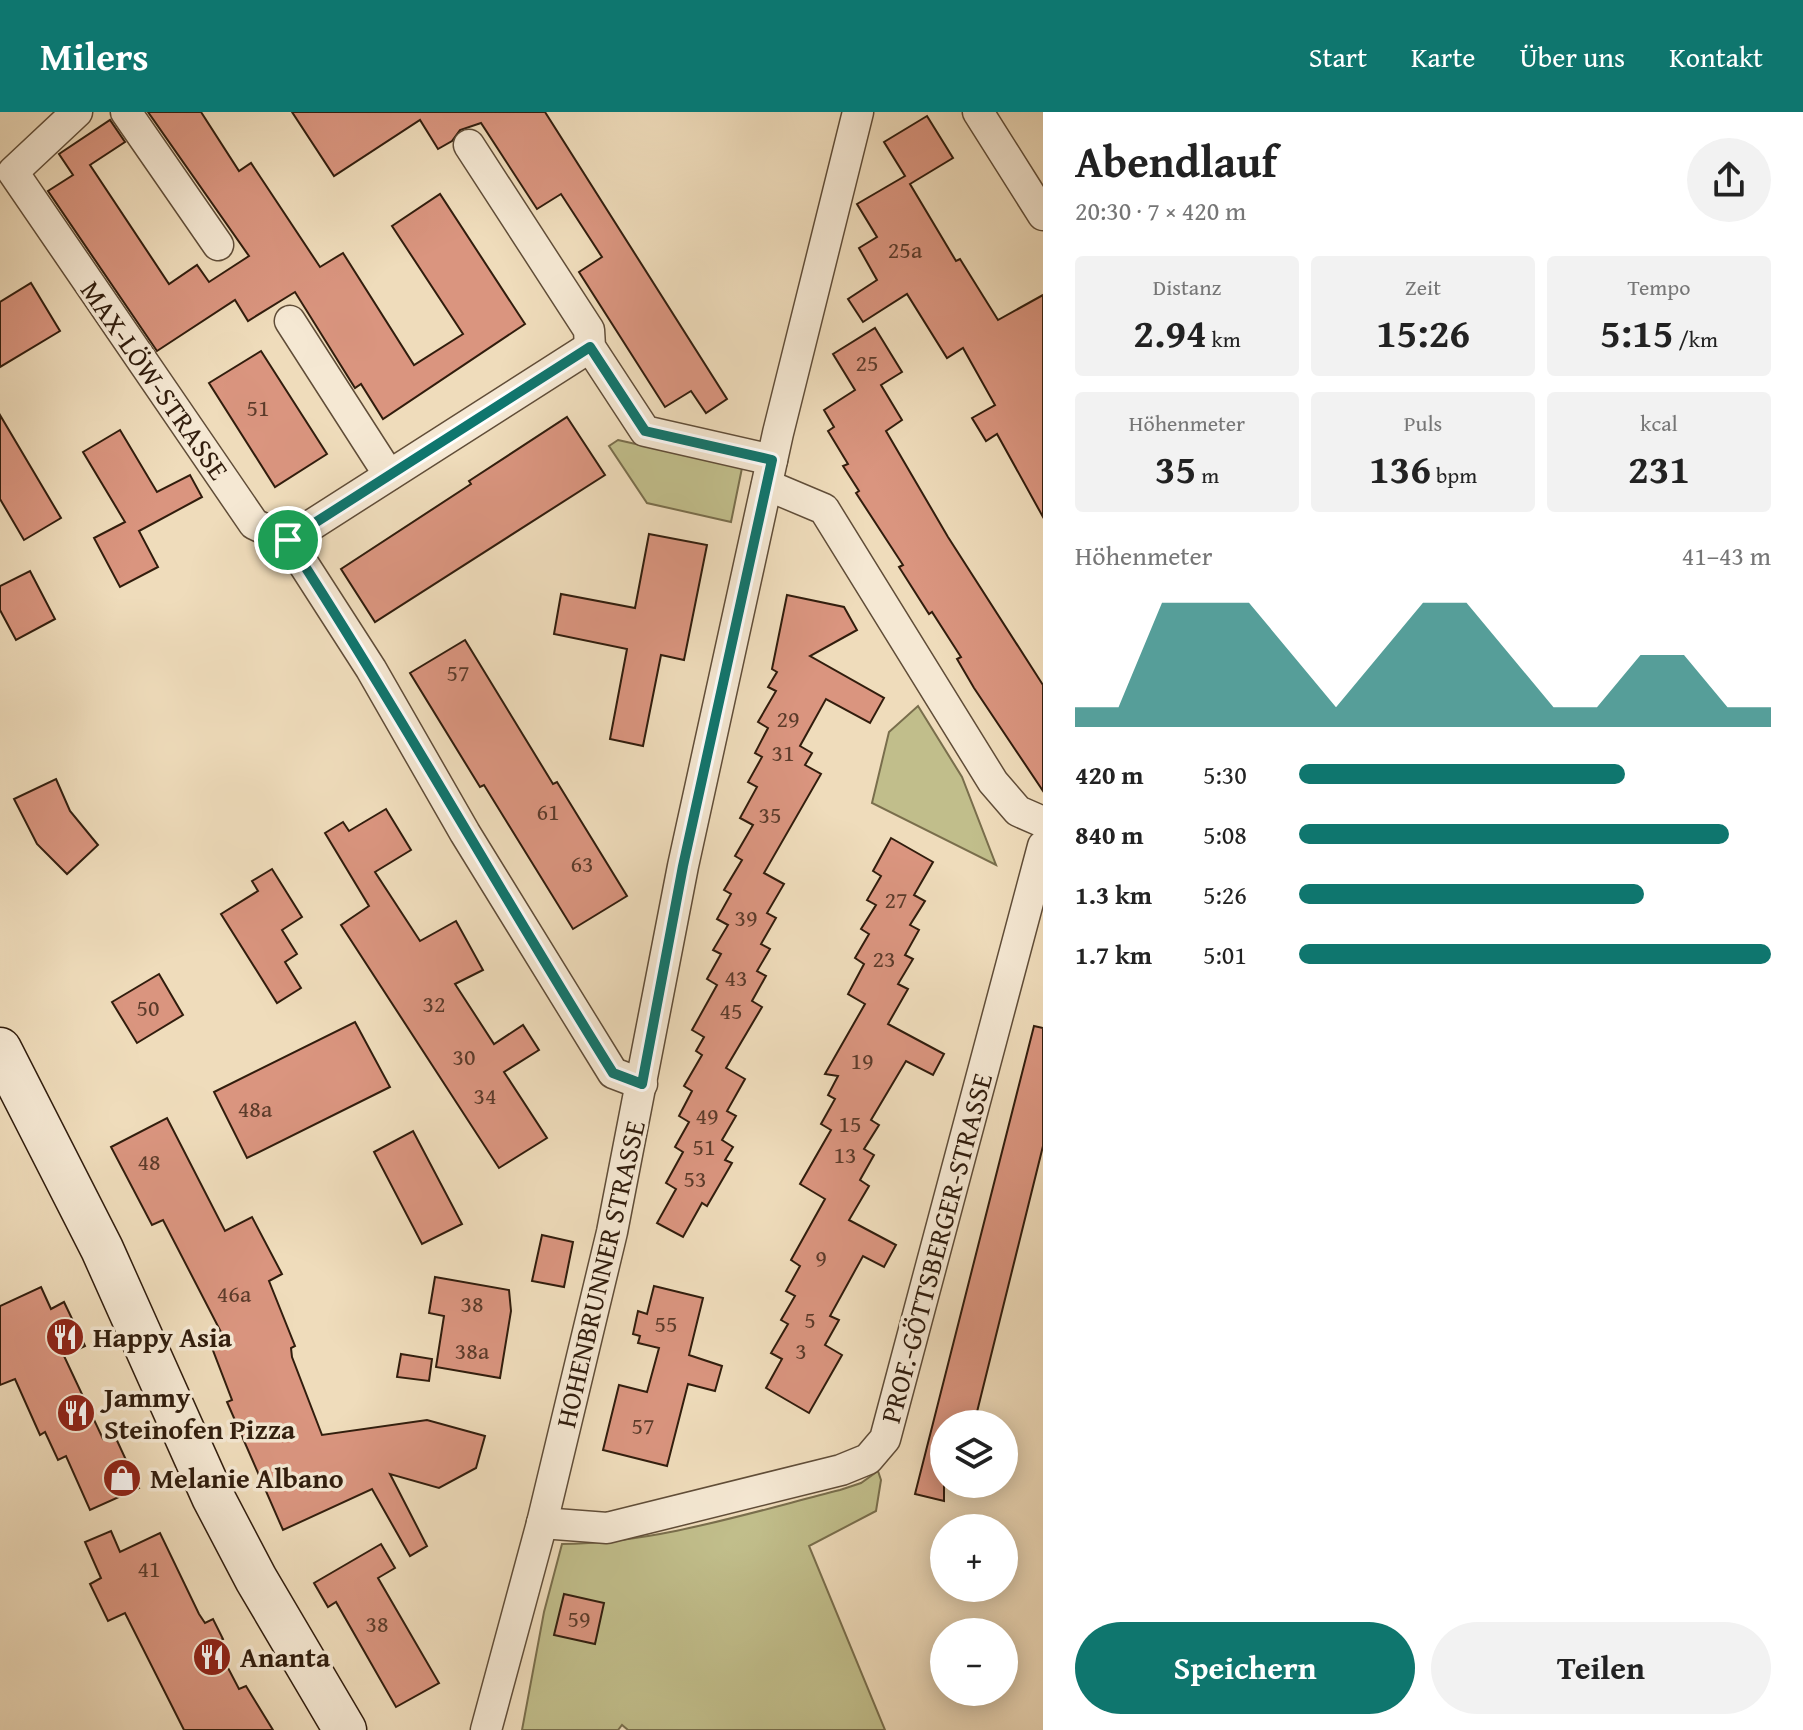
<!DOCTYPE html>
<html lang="de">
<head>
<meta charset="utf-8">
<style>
	:root { --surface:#fff; --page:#f2f2f2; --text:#222; --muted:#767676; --accent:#0f766e }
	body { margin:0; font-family:"Gentium Book Plus",serif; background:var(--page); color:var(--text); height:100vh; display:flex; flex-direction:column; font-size:30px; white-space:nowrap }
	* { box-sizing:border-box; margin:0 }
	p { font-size:26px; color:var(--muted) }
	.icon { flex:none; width:44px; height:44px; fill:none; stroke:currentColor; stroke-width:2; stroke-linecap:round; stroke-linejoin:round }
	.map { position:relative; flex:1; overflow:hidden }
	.side { display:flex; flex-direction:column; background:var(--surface); width:760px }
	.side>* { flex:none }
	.fabs { position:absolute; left:930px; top:1298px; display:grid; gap:16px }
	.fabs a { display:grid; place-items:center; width:88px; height:88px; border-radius:50%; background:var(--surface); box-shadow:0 4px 20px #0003; font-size:40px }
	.pin { position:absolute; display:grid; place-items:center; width:68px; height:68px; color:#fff; margin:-34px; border:4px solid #fff; border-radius:50%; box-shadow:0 2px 8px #0007 }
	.round { display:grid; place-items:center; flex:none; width:84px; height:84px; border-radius:42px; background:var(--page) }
	.headline { display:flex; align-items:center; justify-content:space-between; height:136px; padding:0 32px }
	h1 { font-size:44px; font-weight:800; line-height:60px }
	.figures { display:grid; grid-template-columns:repeat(3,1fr); gap:12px; height:136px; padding:8px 32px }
	.figures div { display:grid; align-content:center; border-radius:8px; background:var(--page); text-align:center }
	.figures b { font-size:40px; font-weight:800 }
	.figures small { font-size:22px; font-weight:400 }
	.figures p { font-size:22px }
	.chart { height:224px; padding:16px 32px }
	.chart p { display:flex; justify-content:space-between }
	.chart svg { width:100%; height:144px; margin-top:8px; fill:var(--accent); opacity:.7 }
	.primary-button { display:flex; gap:16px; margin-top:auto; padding:16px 32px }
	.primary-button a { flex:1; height:92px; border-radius:48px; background:var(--accent); color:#fff; font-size:32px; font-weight:800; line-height:92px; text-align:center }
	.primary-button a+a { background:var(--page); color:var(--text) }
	ul { padding:0 32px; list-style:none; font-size:26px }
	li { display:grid; grid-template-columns:128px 96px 1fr; align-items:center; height:60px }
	li i { height:20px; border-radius:10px; background:var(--accent) }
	header { display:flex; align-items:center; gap:48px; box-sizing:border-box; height:112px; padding:0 40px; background:var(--accent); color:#fff }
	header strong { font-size:38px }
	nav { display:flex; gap:44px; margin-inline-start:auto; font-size:28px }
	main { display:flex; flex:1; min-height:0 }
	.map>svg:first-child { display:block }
	.green { fill:#c1be8b; stroke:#796e4c; stroke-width:2 }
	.building { fill:#da957f; stroke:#311d0d; stroke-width:2 }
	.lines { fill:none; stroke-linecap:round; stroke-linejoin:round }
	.street-casing { stroke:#604d38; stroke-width:33 }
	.secondary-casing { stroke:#311d0d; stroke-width:45 }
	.street { stroke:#f5e8d3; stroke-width:30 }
	.secondary { stroke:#f5e8d3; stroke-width:42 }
	.route-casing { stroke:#fff; stroke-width:16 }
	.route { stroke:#0f766e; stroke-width:10 }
	.labels { text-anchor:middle; stroke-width:7; stroke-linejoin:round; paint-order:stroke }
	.number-label { font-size:24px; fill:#5b3b2a }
	.street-label { font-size:28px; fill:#311d0d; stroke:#f5e8d3 }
	.poi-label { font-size:28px; font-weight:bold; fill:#311d0d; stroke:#f5e8d3; text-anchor:start }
</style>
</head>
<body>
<header>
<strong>Milers</strong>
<nav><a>Start</a><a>Karte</a><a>Über uns</a><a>Kontakt</a></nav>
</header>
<main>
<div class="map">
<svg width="1043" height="1618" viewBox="0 0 1043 1618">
	<rect width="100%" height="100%" fill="#efdcbb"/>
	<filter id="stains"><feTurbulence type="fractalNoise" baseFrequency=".0025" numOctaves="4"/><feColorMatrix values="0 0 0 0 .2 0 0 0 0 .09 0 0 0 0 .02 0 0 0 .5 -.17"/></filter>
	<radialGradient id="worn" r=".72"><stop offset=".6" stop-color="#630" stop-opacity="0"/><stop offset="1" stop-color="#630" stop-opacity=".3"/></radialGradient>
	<g class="green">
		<path d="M618,328L742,356L731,410L647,391L609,334Z"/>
		<path d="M918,594L962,665L996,753L872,691L889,620Z"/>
		<path d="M878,1359L881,1368L876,1399L809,1434L885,1618H628L622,1613L618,1618H522L544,1500L562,1432C656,1431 749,1401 840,1378L861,1371Z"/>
	</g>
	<g class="building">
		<path d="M148,0H201L239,59L251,51L320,155L343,141L414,253L463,222L392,114L440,82L525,212L383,307L361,272L355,276L295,180L248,209L235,188L157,239L48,79L73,63L59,42L110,8L125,30L90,53L169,172L197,153L209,170L249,144Z"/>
		<path d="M292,0H545L727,287L706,301L691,279L665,295L579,160L602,145L561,82L537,97L481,11L460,18L452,29L438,37L420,8L334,64Z"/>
		<path d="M927,4L953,46L910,72L956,149L960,147L998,208L1043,183V405L997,322L986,329L972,306L995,293L963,236L947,246L907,182L863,210L848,187L877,168L859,136L877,125L857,92L905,64L884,30Z"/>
		<path d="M31,171L60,219L0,255V190Z"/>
		<path d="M875,216L902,260L881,273L902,308L886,319L948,425L1043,573V679L974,576L957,547L961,545L932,500L929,502L899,455L903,453L856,381L859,379L843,354L848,352L828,319L834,315L824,298L855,278L833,242Z"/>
		<path d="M261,239L327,342L275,375L209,271Z"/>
		<path d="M0,303L61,406L24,428L0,387Z"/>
		<path d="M567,305L605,363L375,510L341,457L471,372L469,369Z"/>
		<path d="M120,318L157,380L190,363L202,385L139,419L158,455L120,475L94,426L125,410L83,340Z"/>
		<path d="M649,422L707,433L684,548L661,543L643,634L610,627L627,537L554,522L561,482L635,496Z"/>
		<path d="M30,459L55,507L16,528L0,498V474Z"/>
		<path d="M787,483L844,495L857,518L810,544L884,586L870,611L826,587L800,634L812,641L805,653L821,662L764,761L784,772L767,801L776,806L761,832L770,837L757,859L766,864L752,889L762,895L726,956L745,967L727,999L736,1004L722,1028L733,1035L725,1048L732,1051L707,1094L702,1091L683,1125L657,1111L676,1077L666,1071L683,1040L675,1035L689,1010L679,1004L692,979L684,974L702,943L696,939L704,925L692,918L717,873L707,867L721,842L713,838L728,813L717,807L731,782L724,778L742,748L735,744L753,713L740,706L757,675L748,670L762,645L755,641L768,616L758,610L776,579L768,575L777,560L772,557Z"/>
		<path d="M465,528L553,672L557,670L627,784L573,817L484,673L480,675L410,561Z"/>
		<path d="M56,667L70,699L98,733L67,762L37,732L14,687Z"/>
		<path d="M386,697L411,738L375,760L420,829L456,809L483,858L455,872L494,932L523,913L539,938L504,960L547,1026L499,1056L341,813L369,794L325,721L343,710L349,719Z"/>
		<path d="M891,726L933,750L914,783L925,789L910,813L919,818L905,843L913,847L898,872L908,877L888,912L944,942L933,963L906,949L871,1008L879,1013L864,1037L874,1043L860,1068L869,1074L849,1108L896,1133L884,1155L863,1144L830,1204L839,1208L825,1233L842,1243L809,1301L766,1276L782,1247L771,1241L788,1212L781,1208L795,1184L786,1179L800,1154L791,1148L825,1087L800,1072L831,1018L821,1012L835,987L828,983L838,964L825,962L865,892L848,882L864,852L855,846L869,822L861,817L876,793L867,788L881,764L873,759Z"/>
		<path d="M272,757L302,805L282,818L297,842L285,850L301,876L277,891L221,802L258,779L252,769Z"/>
		<path d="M159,862L183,903L137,931L112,890Z"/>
		<path d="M355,910L390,975L247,1046L214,980Z"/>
		<path d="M1034,914L1043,916V1034L974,1312H944V1389L915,1382Z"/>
		<path d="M167,1006L225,1119L252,1105L282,1162L269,1169L295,1234L291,1236L292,1245L322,1323L427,1308L485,1324L476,1356L439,1376L390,1362L427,1434L410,1444L372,1377L283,1418L227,1290L232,1288L209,1228L222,1222L163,1108L152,1113L111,1035Z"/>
		<path d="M413,1019L462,1112L422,1132L374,1040Z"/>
		<path d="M542,1123L573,1130L564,1175L532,1169Z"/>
		<path d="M435,1165L509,1178L511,1199L500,1266L436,1255L444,1204L429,1201Z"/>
		<path d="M654,1174L703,1186L689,1243L722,1254L715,1279L688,1272L667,1354L603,1338L619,1273L647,1280L659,1236L638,1231L640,1224L633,1222L638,1199L647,1202Z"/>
		<path d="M41,1175L51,1197L64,1190L85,1234L64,1244L103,1327L114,1322L139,1376L90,1398L66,1344L58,1348L45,1320L40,1323L15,1267L0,1273V1194Z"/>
		<path d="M401,1242L432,1247L429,1269L397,1265Z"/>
		<path d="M111,1419L120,1440L160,1421L199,1502L205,1511L213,1507L223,1527L215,1531L239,1577L246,1574L273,1618H184L125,1501L108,1509L90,1472L101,1466L85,1430Z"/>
		<path d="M381,1432L395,1456L378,1466L439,1571L396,1595L336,1490L328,1495L314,1471Z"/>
		<path d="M564,1482L604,1491L595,1532L554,1523Z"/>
	</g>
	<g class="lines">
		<g class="street-casing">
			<g id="street">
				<path d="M77,0L13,60L254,412L288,428L371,557L465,721L613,961L642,972"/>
				<path d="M126,0L218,133"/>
				<path d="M978,0L1043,103"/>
				<path d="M469,33L589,218L590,235L645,319L772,348"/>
				<path d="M290,209L389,363"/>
				<path d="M767,373L824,397L993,670L1018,699L1043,710"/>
				<path d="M288,428L590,235"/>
				<path d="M542,1411L607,1416L841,1358L868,1347L885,1327L1043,734"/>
				<path d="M486,1618L542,1411L612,1120L683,754L778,321L858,0"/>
			</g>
		</g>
		<g class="secondary-casing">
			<path id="secondary" d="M0,937L102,1137L213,1385L256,1467L345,1618"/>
		</g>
		<use href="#street" class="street"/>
		<use href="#secondary" class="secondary"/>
	</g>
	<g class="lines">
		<g class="route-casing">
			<path id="route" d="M590,235L645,319L772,348L683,754L642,972L613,961C502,784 401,602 288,428Z"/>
		</g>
		<use href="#route" class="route"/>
	</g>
	<defs>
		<g id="restaurant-disc" transform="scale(2)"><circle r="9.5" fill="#8f2418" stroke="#f5e8d3"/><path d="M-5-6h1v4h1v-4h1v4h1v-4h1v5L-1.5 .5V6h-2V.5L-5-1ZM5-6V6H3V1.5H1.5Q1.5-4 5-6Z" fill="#fff"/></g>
		<g id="shop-disc" transform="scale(2)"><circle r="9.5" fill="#8f2418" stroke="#f5e8d3"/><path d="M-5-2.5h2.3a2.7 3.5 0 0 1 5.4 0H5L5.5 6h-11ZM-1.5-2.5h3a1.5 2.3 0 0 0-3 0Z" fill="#fff"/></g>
	</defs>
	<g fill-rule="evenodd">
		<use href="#restaurant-disc" x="65" y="1225"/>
		<use href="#restaurant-disc" x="76" y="1301"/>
		<use href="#shop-disc" x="122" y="1366"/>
		<use href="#restaurant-disc" x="212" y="1545"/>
	</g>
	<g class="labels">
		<g class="number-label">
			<text x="905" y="146">25a</text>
			<text x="867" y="259">25</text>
			<text x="258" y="304">51</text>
			<text x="458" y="569">57</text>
			<text x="788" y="615">29</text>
			<text x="783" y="649">31</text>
			<text x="548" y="708">61</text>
			<text x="770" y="711">35</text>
			<text x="582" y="760">63</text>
			<text x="896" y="796">27</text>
			<text x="746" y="814">39</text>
			<text x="884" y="855">23</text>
			<text x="736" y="874">43</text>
			<text x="434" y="900">32</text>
			<text x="148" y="904">50</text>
			<text x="731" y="907">45</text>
			<text x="464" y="953">30</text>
			<text x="862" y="957">19</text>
			<text x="485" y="992">34</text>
			<text x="255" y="1005">48a</text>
			<text x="707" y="1012">49</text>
			<text x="850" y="1020">15</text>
			<text x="704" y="1043">51</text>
			<text x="845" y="1051">13</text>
			<text x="149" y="1058">48</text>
			<text x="695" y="1075">53</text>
			<text x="821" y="1154">9</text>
			<text x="234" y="1190">46a</text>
			<text x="472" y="1200">38</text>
			<text x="810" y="1216">5</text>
			<text x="666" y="1220">55</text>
			<text x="472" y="1247">38a</text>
			<text x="801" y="1247">3</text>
			<text x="643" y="1322">57</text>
			<text x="149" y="1465">41</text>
			<text x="579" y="1515">59</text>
			<text x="377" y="1520">38</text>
		</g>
		<g class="street-label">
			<text transform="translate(155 268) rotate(55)" y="10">MAX-LÖW-STRASSE</text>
			<text transform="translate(936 1136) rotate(-75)" y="10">PROF.-GÖTTSBERGER-STRASSE</text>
			<text transform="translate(600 1162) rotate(-77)" y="10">HOHENBRUNNER STRASSE</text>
		</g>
		<g class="poi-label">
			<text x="93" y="1235">Happy Asia</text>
			<text x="104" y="1295">Jammy<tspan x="104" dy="32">Steinofen Pizza</tspan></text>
			<text x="150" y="1376">Melanie Albano</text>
			<text x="240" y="1555">Ananta</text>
		</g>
	</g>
	<rect width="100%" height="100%" filter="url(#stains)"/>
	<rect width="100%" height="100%" fill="url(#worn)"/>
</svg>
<div class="fabs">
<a><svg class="icon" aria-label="layers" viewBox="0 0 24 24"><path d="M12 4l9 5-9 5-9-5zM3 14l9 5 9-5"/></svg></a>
<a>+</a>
<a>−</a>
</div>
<div class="pin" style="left:288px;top:428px;background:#1e9e55"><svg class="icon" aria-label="arrive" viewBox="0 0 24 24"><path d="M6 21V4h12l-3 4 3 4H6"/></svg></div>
</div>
<section class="side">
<div class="headline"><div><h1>Abendlauf</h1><p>20:30 · 7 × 420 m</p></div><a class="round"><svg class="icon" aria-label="share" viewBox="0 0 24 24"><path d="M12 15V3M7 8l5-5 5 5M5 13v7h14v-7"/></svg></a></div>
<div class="figures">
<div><p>Distanz</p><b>2.94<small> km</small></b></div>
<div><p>Zeit</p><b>15:26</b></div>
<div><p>Tempo</p><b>5:15<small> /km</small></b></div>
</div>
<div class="figures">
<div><p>Höhenmeter</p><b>35<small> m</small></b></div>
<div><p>Puls</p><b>136<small> bpm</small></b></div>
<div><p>kcal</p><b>231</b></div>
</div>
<div class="chart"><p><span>Höhenmeter</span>41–43 m</p>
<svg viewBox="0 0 160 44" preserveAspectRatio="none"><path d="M0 44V38L10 38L20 6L30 6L40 6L50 22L60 38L70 22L80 6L90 6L100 22L110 38L120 38L130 22L140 22L150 38L160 38V44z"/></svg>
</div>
<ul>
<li><b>420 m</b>5:30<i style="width:69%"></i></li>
<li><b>840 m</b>5:08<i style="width:91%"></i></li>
<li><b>1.3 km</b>5:26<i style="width:73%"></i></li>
<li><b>1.7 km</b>5:01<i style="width:100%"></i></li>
</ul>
<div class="primary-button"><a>Speichern</a><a>Teilen</a></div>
</section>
</main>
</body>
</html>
